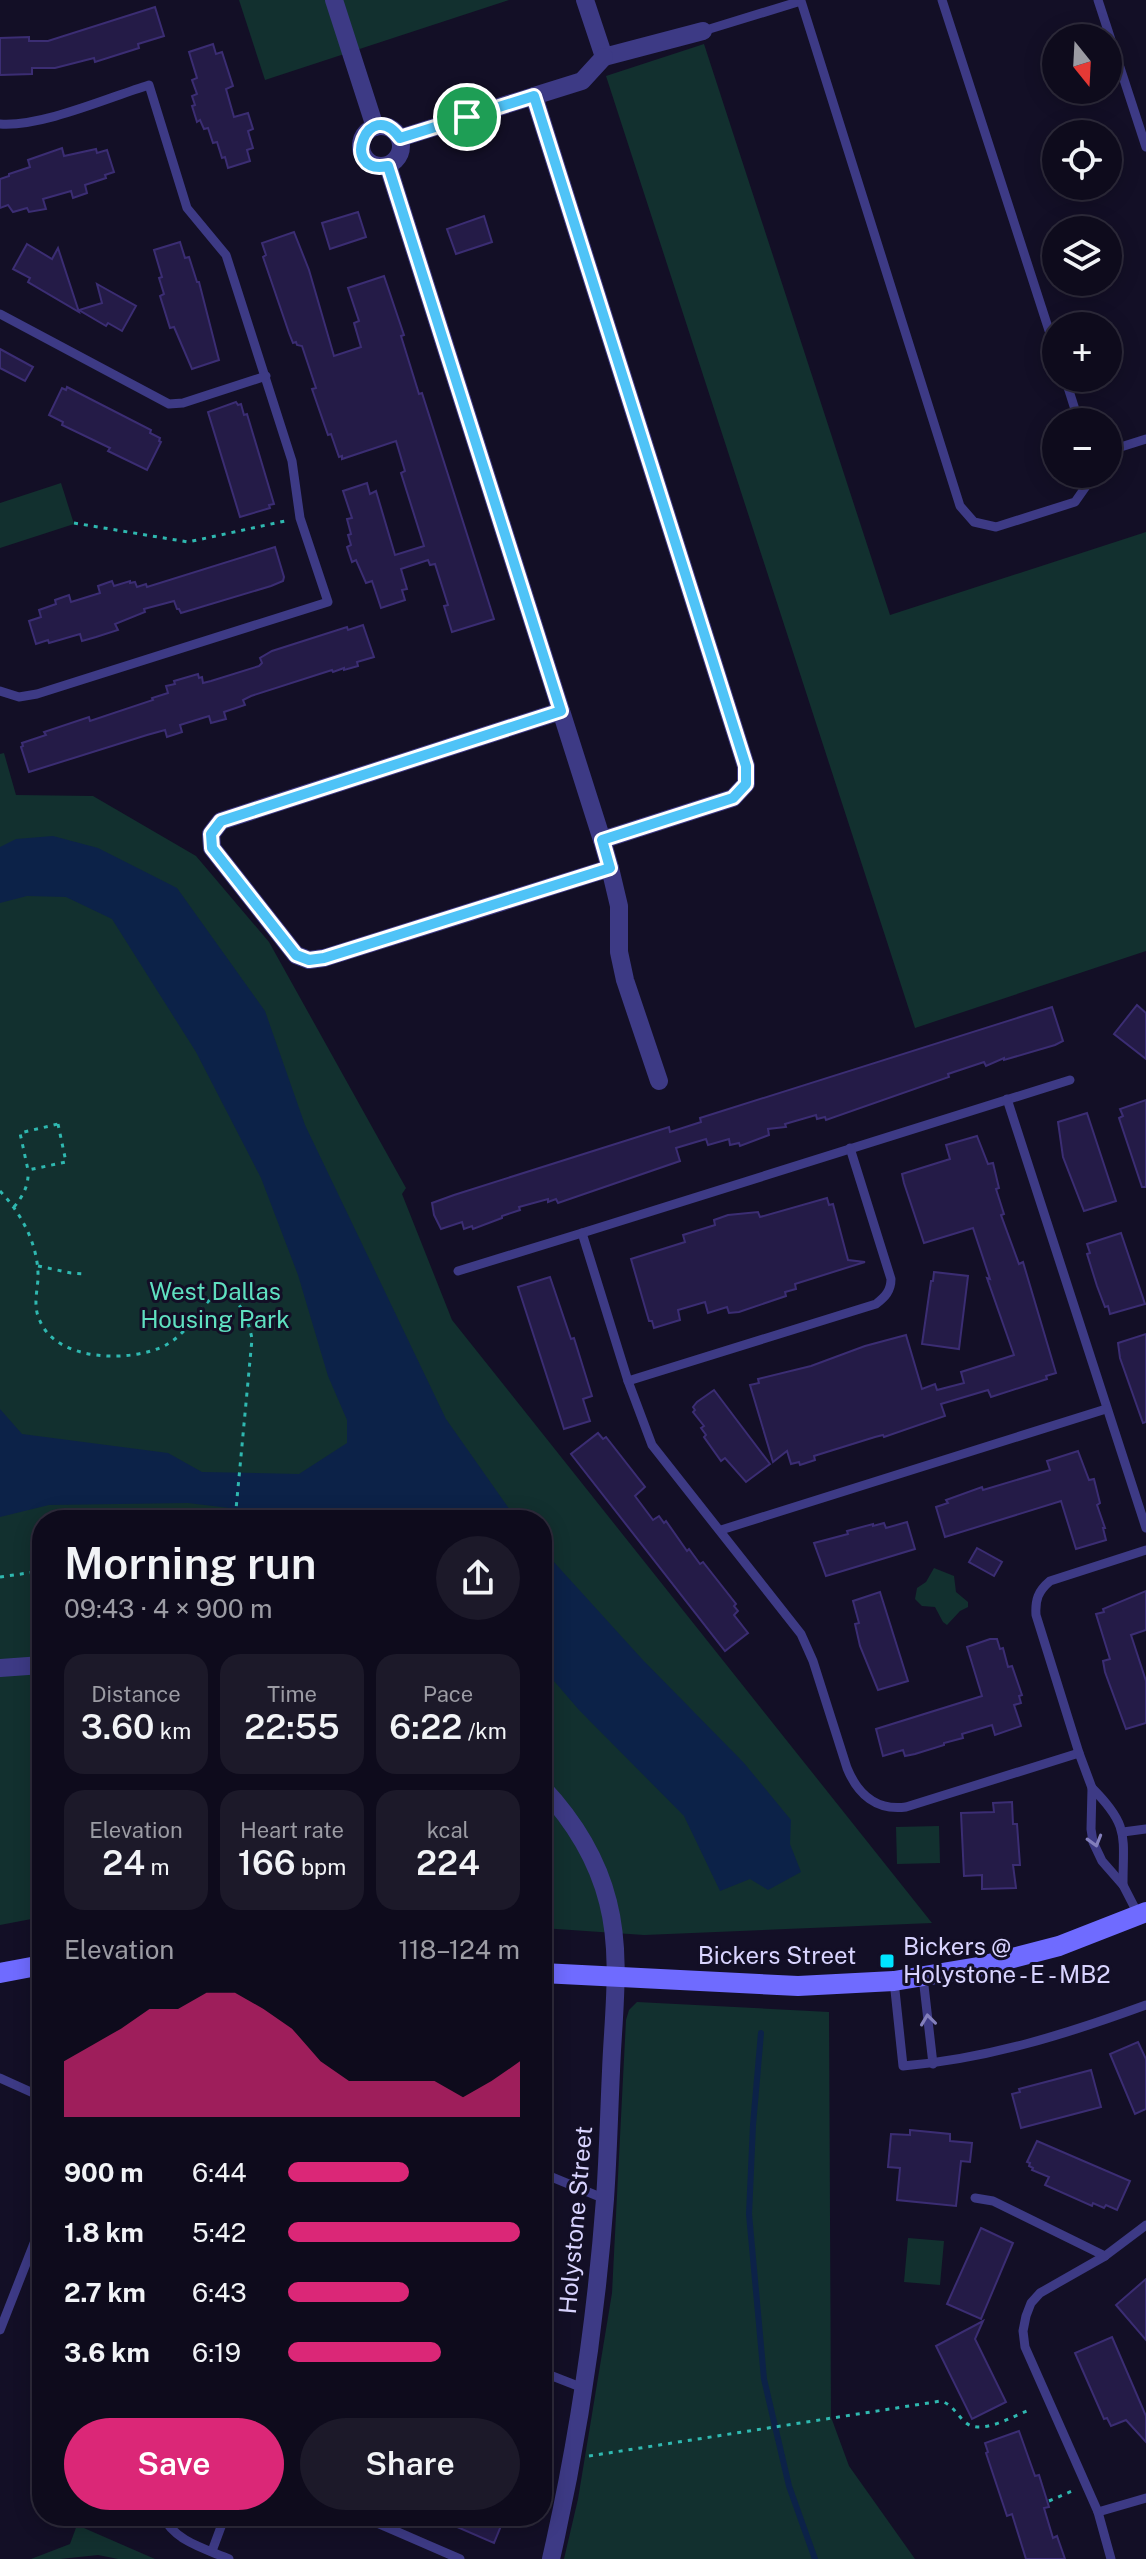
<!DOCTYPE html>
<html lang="en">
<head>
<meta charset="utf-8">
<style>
	:root { --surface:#0e0b1c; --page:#1c1929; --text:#f1f3f6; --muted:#9b9ba3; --line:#2e2b3b; --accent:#db2777 }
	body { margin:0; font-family:"Public Sans",sans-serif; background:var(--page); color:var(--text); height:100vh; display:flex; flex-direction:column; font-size:30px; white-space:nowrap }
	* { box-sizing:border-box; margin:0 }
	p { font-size:26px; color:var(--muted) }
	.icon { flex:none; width:44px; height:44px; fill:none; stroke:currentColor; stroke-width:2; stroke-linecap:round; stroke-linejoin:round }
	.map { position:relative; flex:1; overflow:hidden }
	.drawer { position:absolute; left:32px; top:1510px; width:520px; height:1016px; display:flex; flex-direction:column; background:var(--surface); border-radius:32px; box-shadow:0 4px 20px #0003,0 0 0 2px var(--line) }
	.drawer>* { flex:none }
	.needle { width:52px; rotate:162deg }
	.tools { position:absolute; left:1042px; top:24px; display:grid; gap:16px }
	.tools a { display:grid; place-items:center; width:80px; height:80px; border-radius:50%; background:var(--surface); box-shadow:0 4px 20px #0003,0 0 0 2px var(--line); font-size:40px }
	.pin { position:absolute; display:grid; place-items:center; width:68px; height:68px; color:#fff; margin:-34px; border:4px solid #fff; border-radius:50%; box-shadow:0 2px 8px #0007 }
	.round { display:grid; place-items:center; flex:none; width:84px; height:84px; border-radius:42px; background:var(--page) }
	.head { display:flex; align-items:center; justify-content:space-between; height:136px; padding:0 32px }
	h1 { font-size:44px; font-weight:600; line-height:60px }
	.stats { display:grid; grid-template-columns:repeat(3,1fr); gap:12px; height:136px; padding:8px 32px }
	.stats div { display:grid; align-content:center; border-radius:20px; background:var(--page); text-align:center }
	.stats b { font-size:34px; font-weight:600 }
	.stats small { font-size:22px; font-weight:400 }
	.stats p { font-size:22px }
	.chart { height:224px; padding:16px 32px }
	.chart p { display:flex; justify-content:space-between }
	.chart svg { width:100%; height:144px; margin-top:8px; fill:var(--accent); opacity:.7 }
	.cta { display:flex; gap:16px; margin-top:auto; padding:16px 32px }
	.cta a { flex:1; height:92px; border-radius:48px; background:var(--accent); color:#fff; font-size:32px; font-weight:600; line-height:92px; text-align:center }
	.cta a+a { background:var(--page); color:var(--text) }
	ul { padding:0 32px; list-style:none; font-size:26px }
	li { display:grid; grid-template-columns:128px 96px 1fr; align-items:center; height:60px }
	li i { height:20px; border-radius:10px; background:var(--accent) }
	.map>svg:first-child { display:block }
	.green { fill:#12302f }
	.water { fill:#0c2248 }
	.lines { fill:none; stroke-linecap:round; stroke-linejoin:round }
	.stream { stroke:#0c2248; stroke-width:6 }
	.building { fill:#241b47; stroke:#3b2d73; stroke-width:2 }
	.path { stroke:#2fb8b0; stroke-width:3; stroke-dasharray:4 6; stroke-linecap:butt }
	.lane { stroke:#3d3a85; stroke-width:9 }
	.street { stroke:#3d3a85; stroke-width:18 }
	.secondary { stroke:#6f6bff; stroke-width:20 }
	.oneway { stroke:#837fbc }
	.route-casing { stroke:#fff; stroke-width:16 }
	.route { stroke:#4fc3f7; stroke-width:10 }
	.poi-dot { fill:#00e5ff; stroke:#130f26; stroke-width:3 }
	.labels { text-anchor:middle; stroke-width:6; stroke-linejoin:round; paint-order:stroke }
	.park-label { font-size:24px; fill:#5fe0c0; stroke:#130f26 }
	.poi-label { font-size:24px; fill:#d9d4ff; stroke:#130f26; text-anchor:start }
	.street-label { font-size:24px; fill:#d9d4ff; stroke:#130f26 }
</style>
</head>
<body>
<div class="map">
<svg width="1146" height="2559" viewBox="0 0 1146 2559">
	<rect width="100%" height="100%" fill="#130f26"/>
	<g class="green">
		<path d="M239,0H509L265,80Z"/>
		<path d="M704,44L890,615L1146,532V951L915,1028L606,76Z"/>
		<path d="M61,483L74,524L0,548V503Z"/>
		<path d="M4,753L16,795L93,796L196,856L269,942L406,1188L402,1194L452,1320L932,1923L644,1935L542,1928V1520H42V1917L0,1925V754Z"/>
		<path d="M934,1568L954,1576L956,1592L968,1602V1607L960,1611L947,1625L943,1622L935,1607L922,1606L915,1599L917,1588L926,1582Z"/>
		<path d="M939,1826L940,1863L897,1864L896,1827Z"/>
		<path d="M637,2002L829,2012L831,2417L849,2466L915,2559H564L578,2499L612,2293L626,2020L629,2010Z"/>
		<path d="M908,2238L944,2241L940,2285L904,2282Z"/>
		<path d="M77,2525L155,2559H118L98,2555L60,2559H31L70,2544Z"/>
	</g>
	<g class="water">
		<path d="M53,836L98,848L177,888L265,1011L305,1125L446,1419L517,1520H329L188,1503L49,1505L0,1517V1409L22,1434L168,1453L202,1472L299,1474L347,1443V1420L328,1376L298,1275L261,1178L196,1052L112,919L66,897L27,896L0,903V847L16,839Z"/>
		<path d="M542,1549L642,1659L744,1763L791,1820L790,1844L801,1872L768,1890L750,1879L720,1891L684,1816L579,1710L542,1667Z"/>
	</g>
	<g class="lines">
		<path class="stream" d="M761,2033L753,2125L749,2214L764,2379L789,2486L815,2559"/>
	</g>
	<g class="building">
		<path d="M155,7L164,36L138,44L139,48L95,62L94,58L55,68H32V74L0,75V38L29,37V41H48Z"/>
		<path d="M213,44L216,54L222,52L233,86L226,89L234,117L248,113L253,129L248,131L253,148L247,150L250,161L228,168L225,157L222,158L217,142L213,143L208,128L204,129L200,120L197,122L192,106L195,105L192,96L197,94L192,80L197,78L189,52Z"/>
		<path d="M62,148L64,156L96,149L97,153L107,150L114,172L105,175L106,178L85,185L87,193L73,198L71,191L43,199L46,209L29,212L27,208L13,212L8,205L0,208V179L9,176V174L30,167L28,160Z"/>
		<path d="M358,212L366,237L330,249L322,223Z"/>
		<path d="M484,216L492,242L456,254L447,229Z"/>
		<path d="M294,232L309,270L334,356L361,347L354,323L359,321L348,288L384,276L404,335L401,336L419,394L422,393L494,619L452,632L444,606L448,605L435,564L430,565L428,560L401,569L407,589L402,590L405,600L381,608L372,581L366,583L356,560L352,562L347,547L351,545L348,535L351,534L347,519L352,518L343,491L367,483L370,494L376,491L395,555L424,546L401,473L405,471L396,441L342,459V456L339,457L331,434L328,435L312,389L316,388L302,346L297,345L296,342L293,343L289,333L263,257L266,255L262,243Z"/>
		<path d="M180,242L185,258L189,257L197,282H199L219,360L192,369L174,327L170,328L160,296L164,294L159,278L162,277L154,250Z"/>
		<path d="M27,244L52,259L58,248L79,312L28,282L30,278L13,269Z"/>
		<path d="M97,284L136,306L122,331L108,323L106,326L79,310L102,303Z"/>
		<path d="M0,349L33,367L25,381L0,368Z"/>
		<path d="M67,387L151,430L150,433L160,438L159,441L161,442L147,470L108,451L110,448L62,425L63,422L49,415L62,388L66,390Z"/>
		<path d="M236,402L238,405L241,404L244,415L247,414L274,504L269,505L270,508L240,517L208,412Z"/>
		<path d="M275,547L284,577L283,581L271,586L181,613L179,609H177L174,601L144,609L145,612L115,624L118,630L96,637L82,641L80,634L49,643L48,640L36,644L29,621L41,617L39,610L56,604L55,600L69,595L71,602L100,593L98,586L112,581L114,586L130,581V583L135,582L137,587L146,584L147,587Z"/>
		<path d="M363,625L374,657L357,662L358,666L344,670V668L333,672L332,670L251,696L243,700L245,705L224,712L226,719L211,723L209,716L180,725L182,732L167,737L165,730L147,735L29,772L21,747L23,746L22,743L46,735L44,732L89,717L90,721L153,700L152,698L168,693L166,686L175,684L174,681L198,674L199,678L202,677L203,683L211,681L259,666L262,663L260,658L272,651L347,627L348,630Z"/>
		<path d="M1137,1005L1146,1013V1059L1114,1034Z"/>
		<path d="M1052,1007L1063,1041L1055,1045L1004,1060V1058L986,1066L984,1062L948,1074L949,1077L826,1120L825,1117L817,1119L816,1115L785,1124L786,1127L768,1129L769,1135L740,1146L739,1143L730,1145L729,1139L708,1145L706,1139L676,1148L680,1161L558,1203L556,1199L548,1202V1199L519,1207L520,1210L502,1216V1218L473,1229L472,1226L464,1229L462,1222L441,1229L434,1215L432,1203L454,1195L669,1127L670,1132L701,1122L700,1118Z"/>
		<path d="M1146,1100V1187H1142L1119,1118L1123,1116L1120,1109Z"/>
		<path d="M1087,1113L1116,1201L1084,1211L1063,1157L1058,1122Z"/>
		<path d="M977,1136L988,1164L993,1163L999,1188L996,1189L1004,1214L1001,1215L1019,1264L1023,1262L1056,1373L1046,1376L1047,1379L991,1397L988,1390L941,1404L945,1416L884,1437L883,1435L875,1437L814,1456L815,1460L800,1465L799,1462L791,1464L787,1451L773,1462L750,1385L759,1383L758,1379L811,1366L865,1346L906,1335L922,1389L935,1384L937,1390L964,1383L961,1372L1014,1355L987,1278L990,1279L973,1228L924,1243L904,1183L902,1174L950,1159L946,1145Z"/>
		<path d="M827,1198L829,1205L833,1204L848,1260L865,1262L795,1284L796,1289L785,1292L786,1296L739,1312L729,1313L727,1307L708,1313L705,1302L678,1310L680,1320L654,1328L652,1321H649L631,1259L685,1242L683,1235L715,1225L714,1220L728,1215L758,1212L760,1217Z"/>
		<path d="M1121,1233L1145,1304L1110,1314L1108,1306L1105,1307L1097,1286L1087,1254L1090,1253L1087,1244Z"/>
		<path d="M934,1272L968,1276L959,1349L922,1344L931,1281H933Z"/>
		<path d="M550,1277L571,1339L574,1338L592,1396L583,1399L590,1421L564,1429L518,1287Z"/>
		<path d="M1146,1334V1422L1143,1423L1120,1358L1118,1343Z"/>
		<path d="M714,1390L770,1464L746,1482L725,1458L721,1461L704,1437L706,1435L701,1428L704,1426L693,1412L695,1410L693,1407L697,1402Z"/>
		<path d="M598,1433L603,1439L606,1437L645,1487L635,1496L653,1520L659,1516L664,1523L666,1521L687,1551L689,1549L700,1564L703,1562L736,1604L734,1606L738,1611L734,1615L748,1633L725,1651L571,1454Z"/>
		<path d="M1078,1451L1089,1480L1094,1479L1100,1503L1097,1505L1105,1528H1103L1106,1540L1076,1549L1061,1501L945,1537L936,1507L948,1503L946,1500L982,1487L983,1490L1050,1470L1047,1461Z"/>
		<path d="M907,1522L915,1549L826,1576L814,1543L848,1534L847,1531L873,1524V1526L884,1523L886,1528Z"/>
		<path d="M977,1548L1002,1562L994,1576L969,1562Z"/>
		<path d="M1146,1591V1630L1131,1635L1146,1681V1723L1126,1729L1105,1672L1103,1661L1110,1659L1096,1614L1104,1612L1103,1609Z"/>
		<path d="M880,1592L908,1681L878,1690L860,1646L855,1624L859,1623L853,1601Z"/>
		<path d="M990,1639H997L1000,1649L1003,1648L1008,1667L1012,1666L1022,1695L1019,1696L1021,1703L1014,1705L1021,1726L995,1735L992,1725L962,1734L963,1738L944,1743V1745L915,1754L905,1756L903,1750L883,1756L876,1729L982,1696L967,1647Z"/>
		<path d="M1012,1802L1013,1824H1017L1020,1865H1013L1016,1888L982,1889V1875L964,1876L961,1813L994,1812L993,1803Z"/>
		<path d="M1138,2042L1146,2059V2109L1135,2114L1110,2054Z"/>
		<path d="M1091,2070L1101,2107L1021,2128L1012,2094L1020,2092L1019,2089Z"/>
		<path d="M910,2130L950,2134V2141L972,2143L970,2162L961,2161L956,2206L897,2200L900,2168L888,2167L891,2134L910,2135Z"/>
		<path d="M1037,2141L1130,2181L1117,2210L1106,2205L1104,2208L1093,2203L1092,2206L1045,2185L1049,2177L1032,2170L1033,2168L1029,2166L1030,2163L1027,2162Z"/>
		<path d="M981,2228L1013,2243L981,2319L947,2304Z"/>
		<path d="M1146,2279V2340L1116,2305Z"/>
		<path d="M983,2321L975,2339L1006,2402L972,2419L936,2346Z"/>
		<path d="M1112,2337L1146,2416V2442L1126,2420L1111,2426L1107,2418L1104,2419L1075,2353Z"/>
		<path d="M1019,2431L1035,2476L1039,2475L1049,2507L1044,2508L1053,2538L1057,2536L1065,2559H1026L1012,2514L1007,2516L986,2453L988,2452L985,2443Z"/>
		<path d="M432,2516H505L494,2543Z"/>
	</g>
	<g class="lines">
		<g class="path">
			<path d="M74,523L188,542L285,521"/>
			<path d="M58,1124L66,1162L28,1170L20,1133Z"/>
			<path d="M0,1191C22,1214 39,1246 38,1279C37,1293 33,1307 40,1321C57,1362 132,1363 166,1345C186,1334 198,1312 213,1296C237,1286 249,1321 252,1339L235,1520"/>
			<path d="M14,1207C23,1196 29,1185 28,1171"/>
			<path d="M38,1266L71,1273L87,1274"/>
			<path d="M0,1577L42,1571"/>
			<path d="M589,2456L941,2401C953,2405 956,2414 965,2422C980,2436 1011,2417 1027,2411"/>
			<path d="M1049,2501L1072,2491"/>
		</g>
		<g class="lane">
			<path d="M942,0L1056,352"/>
			<path d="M1098,0L1146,147"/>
			<path d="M703,31L801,1L960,506L974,522L996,527L1075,502L1089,482V474"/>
			<path d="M0,124C42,127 107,98 149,85L187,208L226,255L292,461L300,518L328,602L37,694L19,697L0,691"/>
			<path d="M0,314L169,404L183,403L266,376"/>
			<path d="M1065,378L1079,422"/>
			<path d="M1108,451L1146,439"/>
			<path d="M1070,1080L582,1233L628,1381L652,1445L801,1634L813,1661L847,1768C858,1795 877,1811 906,1807L1079,1753L1092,1788L1091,1829L1093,1842L1102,1861L1123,1885L1139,1916"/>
			<path d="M1007,1099L1146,1528"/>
			<path d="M458,1271L582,1233"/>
			<path d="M628,1381L876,1304C885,1297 891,1291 891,1279L850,1148"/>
			<path d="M721,1530L1106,1409"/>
			<path d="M1079,1753L1036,1615C1035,1600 1038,1591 1050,1581L1146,1550"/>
			<path d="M1092,1788C1130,1826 1123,1836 1123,1885"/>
			<path d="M1123,1832L1146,1829"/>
			<path d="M923,1977L933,2064"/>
			<path d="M894,1981L903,2066C987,2059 1067,2034 1146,2005"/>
			<path d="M0,2078L42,2097"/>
			<path d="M542,2173L605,2199"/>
			<path d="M975,2198L993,2201L1105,2256"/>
			<path d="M0,2330L42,2223"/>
			<path d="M542,2372L583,2388"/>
			<path d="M1098,2512L1146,2498"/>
			<path d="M163,2516C174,2541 206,2549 229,2559"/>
			<path d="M361,2516L460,2559"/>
			<path d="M212,2551L225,2516"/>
			<path d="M1111,2559L1098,2512L1025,2347L1023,2331L1026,2316L1031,2303L1040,2293L1105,2256L1146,2225"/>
		</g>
		<g class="street">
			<path d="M334,0L375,127"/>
			<path d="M585,0L604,57L703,31"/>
			<circle cx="381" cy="146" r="20"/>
			<path d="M400,138L582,81L604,57"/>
			<path d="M388,166L602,840L733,798L746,784V766L534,96"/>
			<path d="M561,711L221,821L211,834L212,848L296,955L309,960L324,958L610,868L602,840"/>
			<path d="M610,868L619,906V952L625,980L659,1081"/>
			<path d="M0,1668L42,1665"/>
			<path d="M542,1787C573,1820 597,1858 608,1902C622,1956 613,2016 611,2071C609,2114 608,2156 605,2199C596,2319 578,2441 551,2559"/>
		</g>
		<g class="secondary">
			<path d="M0,1973L42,1965"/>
			<path d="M542,1973L798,1986L894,1981L978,1967L1059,1946L1146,1912"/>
		</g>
	</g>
	<defs><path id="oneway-chevron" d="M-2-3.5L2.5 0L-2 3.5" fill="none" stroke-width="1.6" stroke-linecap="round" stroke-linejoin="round" transform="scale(2)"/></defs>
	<g class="oneway">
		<use href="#oneway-chevron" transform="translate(1095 1841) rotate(74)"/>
		<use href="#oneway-chevron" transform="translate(928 2020) rotate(-97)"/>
	</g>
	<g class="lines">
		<g class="route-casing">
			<path id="route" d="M534,96L746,766V784L733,798L602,840L610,868L324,958L309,960L296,955L212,848L211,834L221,821L561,711L388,166C337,176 369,94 400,138Z"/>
		</g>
		<use href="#route" class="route"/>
	</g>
	<rect class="poi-dot" x="879" y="1953" width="16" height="16" rx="4"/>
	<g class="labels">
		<g class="park-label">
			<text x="215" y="1300">West Dallas<tspan x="215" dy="28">Housing Park</tspan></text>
		</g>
		<g class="poi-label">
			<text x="903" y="1955">Bickers @<tspan x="903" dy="28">Holystone - E - MB2</tspan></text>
		</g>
		<g class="street-label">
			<text x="777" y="1964">Bickers Street</text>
			<text transform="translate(576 2220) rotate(-85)" y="8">Holystone Street</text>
		</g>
	</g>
</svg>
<div class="tools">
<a><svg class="needle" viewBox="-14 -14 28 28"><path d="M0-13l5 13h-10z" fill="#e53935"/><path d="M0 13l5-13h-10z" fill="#9b9ba3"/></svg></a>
<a><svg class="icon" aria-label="locate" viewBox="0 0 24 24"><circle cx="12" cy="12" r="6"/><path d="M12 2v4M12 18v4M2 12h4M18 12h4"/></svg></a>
<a><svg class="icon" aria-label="layers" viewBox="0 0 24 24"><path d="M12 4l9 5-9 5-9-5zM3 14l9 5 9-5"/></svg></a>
<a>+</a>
<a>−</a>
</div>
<div class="pin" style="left:467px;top:117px;background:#1e9e55"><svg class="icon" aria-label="arrive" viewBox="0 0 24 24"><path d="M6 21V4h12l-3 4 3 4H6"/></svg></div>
<section class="drawer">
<div class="head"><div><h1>Morning run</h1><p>09:43 · 4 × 900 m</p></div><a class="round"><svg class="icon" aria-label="share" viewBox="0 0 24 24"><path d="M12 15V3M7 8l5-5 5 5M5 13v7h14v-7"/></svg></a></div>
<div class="stats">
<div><p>Distance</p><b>3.60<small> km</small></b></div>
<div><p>Time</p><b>22:55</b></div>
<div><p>Pace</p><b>6:22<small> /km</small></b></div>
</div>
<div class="stats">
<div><p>Elevation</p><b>24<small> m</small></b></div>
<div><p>Heart rate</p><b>166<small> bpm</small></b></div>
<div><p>kcal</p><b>224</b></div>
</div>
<div class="chart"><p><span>Elevation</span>118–124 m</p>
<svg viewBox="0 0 160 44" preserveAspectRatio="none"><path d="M0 44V27L10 22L20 17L30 11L40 11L50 6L60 6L70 11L80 17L90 27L100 33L110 33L120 33L130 33L140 38L150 33L160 27V44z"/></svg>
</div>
<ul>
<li><b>900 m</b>6:44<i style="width:52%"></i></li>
<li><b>1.8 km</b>5:42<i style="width:100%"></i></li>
<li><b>2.7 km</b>6:43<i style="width:52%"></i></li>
<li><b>3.6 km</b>6:19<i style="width:66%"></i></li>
</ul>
<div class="cta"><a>Save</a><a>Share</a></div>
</section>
</div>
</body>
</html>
